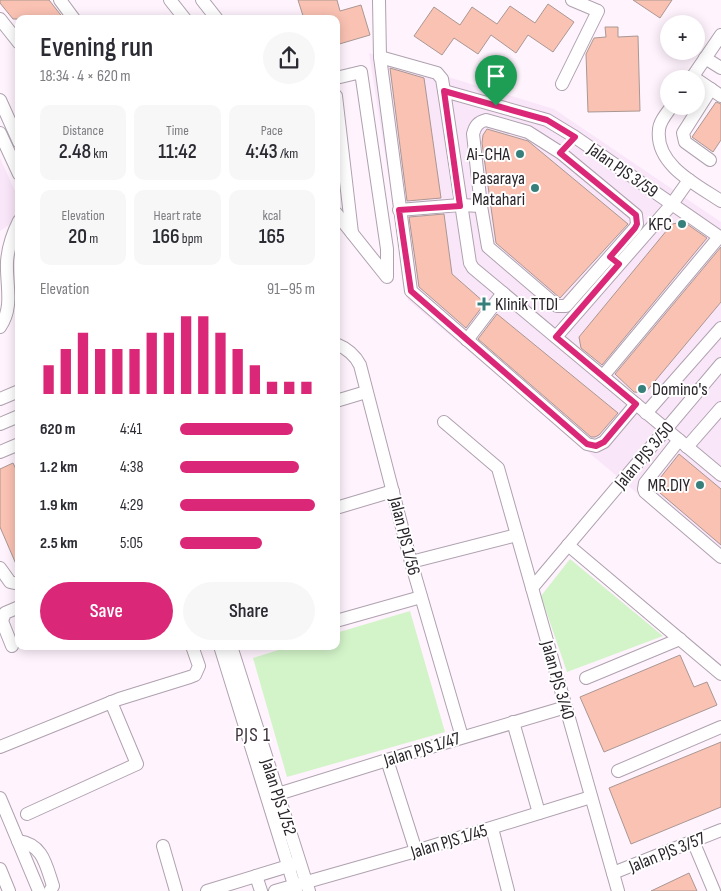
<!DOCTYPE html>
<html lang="en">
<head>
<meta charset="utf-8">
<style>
	:root { --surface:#fff; --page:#f7f7f7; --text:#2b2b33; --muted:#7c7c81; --accent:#db2777 }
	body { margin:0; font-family:"Sofia Sans Condensed",sans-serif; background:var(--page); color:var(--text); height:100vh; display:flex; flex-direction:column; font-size:19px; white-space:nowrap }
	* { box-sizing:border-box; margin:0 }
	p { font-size:16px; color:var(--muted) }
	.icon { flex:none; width:28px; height:28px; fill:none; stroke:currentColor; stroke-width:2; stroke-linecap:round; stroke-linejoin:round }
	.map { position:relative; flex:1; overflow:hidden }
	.drawer { position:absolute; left:15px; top:15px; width:325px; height:635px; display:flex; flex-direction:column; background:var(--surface); border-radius:10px; box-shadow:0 2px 12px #0003 }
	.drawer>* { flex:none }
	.fabs { position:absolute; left:660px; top:15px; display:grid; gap:10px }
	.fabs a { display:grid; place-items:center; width:45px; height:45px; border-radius:50%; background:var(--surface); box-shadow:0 2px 12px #0003; font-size:25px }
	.pin { position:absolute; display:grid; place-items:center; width:42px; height:42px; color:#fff; margin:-51px -21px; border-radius:50% 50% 50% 0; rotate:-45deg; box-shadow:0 0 5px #0007 }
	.pin .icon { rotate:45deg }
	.round { display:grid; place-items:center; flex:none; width:52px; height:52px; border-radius:26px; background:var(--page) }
	.headline { display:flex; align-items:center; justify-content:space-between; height:85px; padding:0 25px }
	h1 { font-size:28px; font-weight:600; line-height:38px }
	.metrics { display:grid; grid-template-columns:repeat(3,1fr); gap:8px; height:85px; padding:5px 25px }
	.metrics div { display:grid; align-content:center; border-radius:10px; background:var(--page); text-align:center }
	.metrics b { font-size:21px; font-weight:600 }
	.metrics small { font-size:14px; font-weight:400 }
	.metrics p { font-size:14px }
	.chart { height:140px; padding:10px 25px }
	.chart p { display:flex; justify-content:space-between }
	.chart svg { width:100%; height:90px; margin-top:5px; stroke:var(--accent); stroke-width:6 }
	.primary-button { display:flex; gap:10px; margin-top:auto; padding:10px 25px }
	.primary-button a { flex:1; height:58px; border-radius:30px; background:var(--accent); color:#fff; font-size:20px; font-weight:600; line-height:58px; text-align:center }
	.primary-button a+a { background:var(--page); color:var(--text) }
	ul { padding:0 25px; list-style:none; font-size:16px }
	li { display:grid; grid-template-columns:80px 60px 1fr; align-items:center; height:38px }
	li i { height:12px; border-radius:6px; background:var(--accent) }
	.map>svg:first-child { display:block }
	.built { fill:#fae6f9 }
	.green { fill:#d3f4c9 }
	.building { fill:#fac2b3; stroke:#aa9792 }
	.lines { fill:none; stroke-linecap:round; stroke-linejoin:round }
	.minor-casing { stroke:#afa2af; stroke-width:14 }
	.minor { stroke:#fff; stroke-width:12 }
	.route-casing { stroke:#fff; stroke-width:10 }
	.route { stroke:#db2777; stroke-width:6 }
	.poi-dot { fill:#377f7b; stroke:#fff; stroke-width:2 }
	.labels { text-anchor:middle; stroke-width:4; stroke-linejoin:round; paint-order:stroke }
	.poi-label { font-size:18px; fill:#2a252a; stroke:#fff; text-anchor:end }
	.street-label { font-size:18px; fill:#2a252a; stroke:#fff }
	.quarter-label { font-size:20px; letter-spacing:1px; fill:#3e333d; stroke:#fff }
</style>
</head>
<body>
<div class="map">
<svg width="721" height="891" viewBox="0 0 721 891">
	<rect width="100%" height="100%" fill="#fff3fe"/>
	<g class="built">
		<path d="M369,53L554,109L721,222V564L408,300Z"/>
		<path d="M0,158L19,200V218L0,231Z"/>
	</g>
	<g class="green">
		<path d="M570,559L663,636L567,672L541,596Z"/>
		<path d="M410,611L445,732L287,777L253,658L291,646H336V633Z"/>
	</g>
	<g class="building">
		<path d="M0,0H49L64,19H13L0,3Z"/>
		<path d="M298,0H337L340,11L361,5L370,35L336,45V19H304Z"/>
		<path d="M633,0H672L660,18Z"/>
		<path d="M548,4L574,22L553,52L528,35L516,53L491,35L478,54L454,38L442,55L414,36L434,7L460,25L472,7L497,24L510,6L535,23Z"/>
		<path d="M605,27H618V37L638,36L640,111L588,112L586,54L594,38L606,37Z"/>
		<path d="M390,68L424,78L441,198L407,201Z"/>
		<path d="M716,102L721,104V140L713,152L692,137Z"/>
		<path d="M487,129L528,141L628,224L560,298L496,243L482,143L483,135Z"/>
		<path d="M444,214L452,274L485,303L466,328L419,287L409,217Z"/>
		<path d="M684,222L707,238L602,365L581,348L579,337L672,224Z"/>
		<path d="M721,247V302L645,393L634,392L615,374Z"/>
		<path d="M497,314L618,413L599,435L595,437H591L478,339Z"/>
		<path d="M679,454L721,489V545L653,487Z"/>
		<path d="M13,463L19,475V571L0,527V469Z"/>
		<path d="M680,655L694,687L707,682L717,705L604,752L580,697Z"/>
		<path d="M721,742V807L631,844L609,788Z"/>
		<path d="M689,873L697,891H651Z"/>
	</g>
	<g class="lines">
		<g class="minor-casing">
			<g id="minor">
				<path d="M60,0L74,19"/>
				<path d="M170,0L185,19"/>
				<path d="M202,0L217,19"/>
				<path d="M379,0L380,57"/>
				<path d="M0,19L19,43"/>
				<path d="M705,58L721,68"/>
				<path d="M336,78L361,72L387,249V277L336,213"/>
				<path d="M691,79L721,35"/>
				<path d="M696,79L721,96"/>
				<path d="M562,84L598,11L572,0"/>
				<path d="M444,91L442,79L437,73L380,57L411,291L587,444L596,446L604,442L636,404"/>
				<path d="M336,96L352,233"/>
				<path d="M0,100L19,142"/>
				<path d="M672,106C667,113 659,122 659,130C655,165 697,185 721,201"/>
				<path d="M486,120L528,132L561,153L636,215L637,224L635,228L566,306H557L488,247L481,206L473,134C475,126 478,122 486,120Z"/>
				<path d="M0,133L19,174"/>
				<path d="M710,160L685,142L683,133L711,89"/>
				<path d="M399,210L460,205L481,206"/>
				<path d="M721,238L575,137L547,120L444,91L470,263L473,268L721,475"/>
				<path d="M0,327C14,307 6,285 7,262C8,247 12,235 19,221"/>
				<path d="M556,337L672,204L689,180"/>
				<path d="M467,340L503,293"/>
				<path d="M336,344C346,348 355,355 360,365L411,562L462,737"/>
				<path d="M603,376L719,237"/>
				<path d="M0,399L19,391"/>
				<path d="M336,401L366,392"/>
				<path d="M646,413L721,328"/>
				<path d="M444,422L498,468L618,891"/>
				<path d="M0,424L19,416"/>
				<path d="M679,440L645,483L644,489L645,492L721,557"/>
				<path d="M687,447L721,408"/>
				<path d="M0,452L19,444"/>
				<path d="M336,508L393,491"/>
				<path d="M568,545L721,674"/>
				<path d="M411,562L517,535"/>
				<path d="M0,568L10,582L19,584"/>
				<path d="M532,588L721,364"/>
				<path d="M336,621L421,597"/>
				<path d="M12,646L2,621L5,613L19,607"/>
				<path d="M220,646L296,891"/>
				<path d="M231,646L309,891"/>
				<path d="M586,678L680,639"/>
				<path d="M513,722L539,813"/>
				<path d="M0,747L119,699L190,677L195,675L199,666L192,646"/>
				<path d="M387,760L416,851"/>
				<path d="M618,771L721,727"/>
				<path d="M278,794L387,760L566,707"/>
				<path d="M0,798L39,891"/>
				<path d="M27,814L137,764L111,702"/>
				<path d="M492,828L508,891"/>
				<path d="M18,841C43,844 46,865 53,886L50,891"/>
				<path d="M693,841L714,891"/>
				<path d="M163,846L176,891"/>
				<path d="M0,869L9,891"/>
				<path d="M613,873L721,830"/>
				<path d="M256,876L261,891"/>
				<path d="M207,891L295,864"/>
				<path d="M275,891L416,851L591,797"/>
			</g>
		</g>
		<use href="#minor" class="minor"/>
	</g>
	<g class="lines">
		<g class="route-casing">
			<path id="route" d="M444,91L547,120L575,137L560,153L636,215L637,224L635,228L610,257L619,264L556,337L636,404L604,442L596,446L587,444L411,291L399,210L460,206Z"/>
		</g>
		<use href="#route" class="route"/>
	</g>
	<g class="poi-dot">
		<circle cx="520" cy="154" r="5"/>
		<circle cx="535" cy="188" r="5"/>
		<circle cx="682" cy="224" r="5"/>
		<path d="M481.5 296.5h5v5h5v5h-5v5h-5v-5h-5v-5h5z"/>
		<circle cx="642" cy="389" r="5"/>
		<circle cx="700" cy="485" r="5"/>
	</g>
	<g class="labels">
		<g class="poi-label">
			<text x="510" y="160">Ai-CHA</text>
			<text x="525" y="184">Pasaraya<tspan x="525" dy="21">Matahari</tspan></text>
			<text x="672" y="230">KFC</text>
			<text x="495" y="310" text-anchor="start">Klinik TTDI</text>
			<text x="652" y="395" text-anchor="start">Domino's</text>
			<text x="690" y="491">MR.DIY</text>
		</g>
		<g class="street-label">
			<text transform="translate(623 170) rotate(35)" y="6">Jalan PJS 3/59</text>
			<text transform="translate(644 455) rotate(-50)" y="6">Jalan PJS 3/50</text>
			<text transform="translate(405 536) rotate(76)" y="6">Jalan PJS 1/56</text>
			<text transform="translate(558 680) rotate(74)" y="6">Jalan PJS 3/40</text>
			<text transform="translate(422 749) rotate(-17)" y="6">Jalan PJS 1/47</text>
			<text transform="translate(279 797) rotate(72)" y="6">Jalan PJS 1/52</text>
			<text transform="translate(449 841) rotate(-17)" y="6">Jalan PJS 1/45</text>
			<text transform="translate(667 852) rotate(-22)" y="6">Jalan PJS 3/57</text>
		</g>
		<g class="quarter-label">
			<text x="253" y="741">PJS 1</text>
		</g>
	</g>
</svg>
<div class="fabs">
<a>+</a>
<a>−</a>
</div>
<div class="pin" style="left:496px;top:106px;background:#1e9e55"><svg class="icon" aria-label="arrive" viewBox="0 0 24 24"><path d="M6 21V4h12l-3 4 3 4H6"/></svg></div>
<section class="drawer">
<div class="headline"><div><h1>Evening run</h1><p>18:34 · 4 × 620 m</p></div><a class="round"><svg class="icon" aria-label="share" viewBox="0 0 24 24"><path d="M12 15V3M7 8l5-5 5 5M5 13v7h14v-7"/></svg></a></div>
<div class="metrics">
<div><p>Distance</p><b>2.48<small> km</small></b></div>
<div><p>Time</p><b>11:42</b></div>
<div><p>Pace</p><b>4:43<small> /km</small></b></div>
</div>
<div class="metrics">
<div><p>Elevation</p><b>20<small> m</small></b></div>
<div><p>Heart rate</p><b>166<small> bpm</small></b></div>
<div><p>kcal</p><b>165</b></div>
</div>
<div class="chart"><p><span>Elevation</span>91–95 m</p>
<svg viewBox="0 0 160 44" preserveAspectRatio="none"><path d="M5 44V30M15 44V22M25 44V14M35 44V22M45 44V22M55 44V22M65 44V14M75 44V14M85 44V6M95 44V6M105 44V14M115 44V22M125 44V30M135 44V38M145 44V38M155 44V38"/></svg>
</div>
<ul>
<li><b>620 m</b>4:41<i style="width:84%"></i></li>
<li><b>1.2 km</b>4:38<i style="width:88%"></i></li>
<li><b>1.9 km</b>4:29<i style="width:100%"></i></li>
<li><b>2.5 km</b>5:05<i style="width:61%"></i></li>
</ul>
<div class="primary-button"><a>Save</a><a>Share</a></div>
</section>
</div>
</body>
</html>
